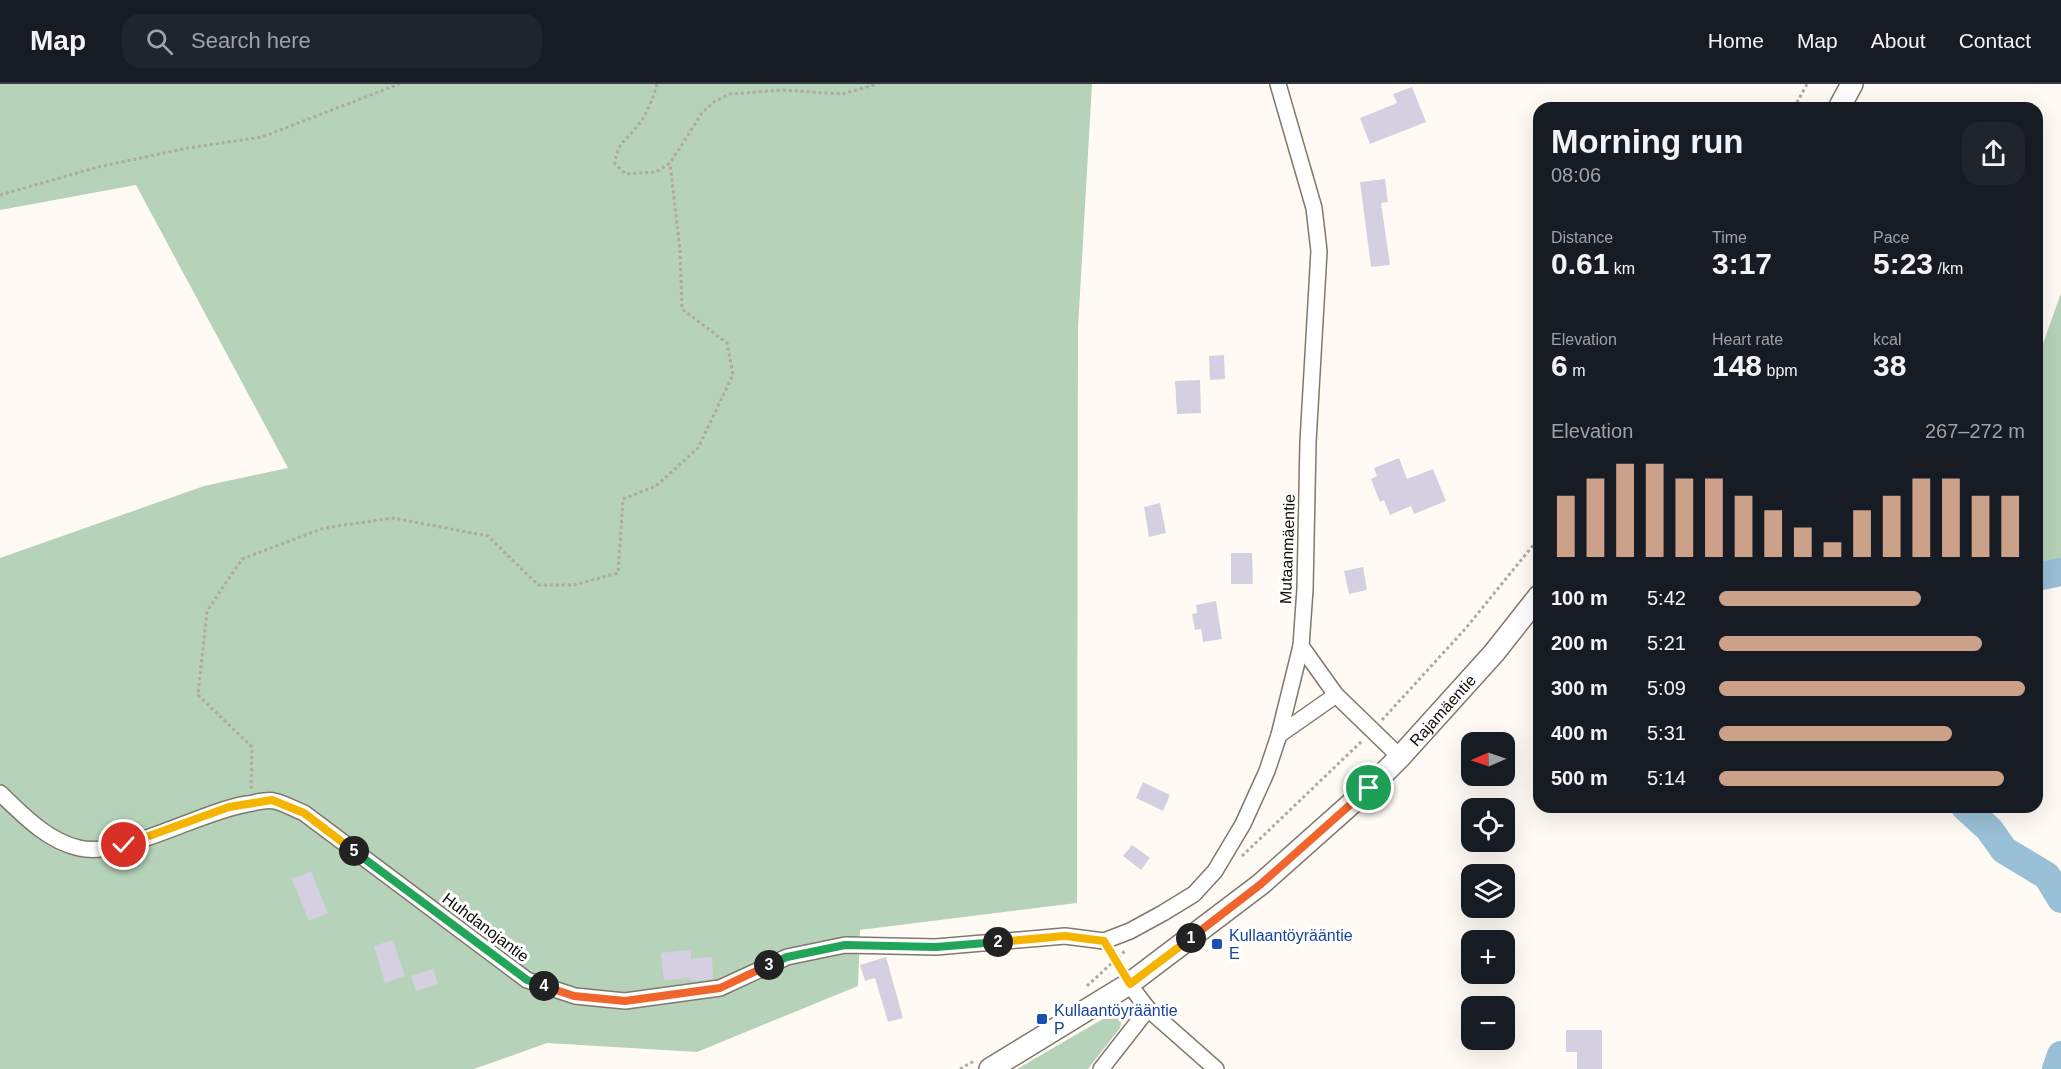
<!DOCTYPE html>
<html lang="en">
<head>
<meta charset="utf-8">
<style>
	:root { --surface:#171b24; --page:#20242c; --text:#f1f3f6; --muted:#9ea1a6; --line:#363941; --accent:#cca18a }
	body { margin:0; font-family:Arial,sans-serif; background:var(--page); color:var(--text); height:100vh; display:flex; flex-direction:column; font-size:22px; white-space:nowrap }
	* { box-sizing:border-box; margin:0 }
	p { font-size:20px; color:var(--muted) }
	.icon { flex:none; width:33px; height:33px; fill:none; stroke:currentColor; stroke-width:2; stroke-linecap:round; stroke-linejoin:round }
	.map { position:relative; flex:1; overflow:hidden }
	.sheet { position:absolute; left:1533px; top:18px; width:510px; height:711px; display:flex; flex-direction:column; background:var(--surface); border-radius:18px; box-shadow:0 6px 24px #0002 }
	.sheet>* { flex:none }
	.needle { width:39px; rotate:268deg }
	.fabs { position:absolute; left:1461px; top:648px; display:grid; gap:12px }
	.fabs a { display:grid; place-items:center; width:54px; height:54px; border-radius:12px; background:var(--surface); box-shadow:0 6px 24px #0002; font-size:30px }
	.pin { position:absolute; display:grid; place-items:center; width:51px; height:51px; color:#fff; margin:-26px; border:3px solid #fff; border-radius:50%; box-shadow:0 2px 6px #0007 }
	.km { position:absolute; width:30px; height:30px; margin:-15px; border-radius:50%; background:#222; color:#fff; font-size:16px; line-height:30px; text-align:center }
	.round { display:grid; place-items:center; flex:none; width:63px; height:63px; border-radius:18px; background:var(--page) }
	.headline { display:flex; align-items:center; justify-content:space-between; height:102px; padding:0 18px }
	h1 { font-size:33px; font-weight:700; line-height:45px }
	.metrics { display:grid; grid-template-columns:repeat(3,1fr); gap:9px; height:102px; padding:6px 18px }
	.metrics div { display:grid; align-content:center }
	.metrics b { font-size:30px; font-weight:700 }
	.metrics small { font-size:16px; font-weight:400 }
	.metrics p { font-size:16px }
	.chart { height:168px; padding:12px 18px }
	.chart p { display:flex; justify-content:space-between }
	.chart svg { width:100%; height:108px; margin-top:6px; stroke:var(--accent); stroke-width:6 }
	ul { padding:0 18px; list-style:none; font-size:20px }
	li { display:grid; grid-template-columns:96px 72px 1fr; align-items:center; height:45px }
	li i { height:15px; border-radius:8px; background:var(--accent) }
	header { display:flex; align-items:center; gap:36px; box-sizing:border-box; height:84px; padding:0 30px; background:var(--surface); border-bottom:2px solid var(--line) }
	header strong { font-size:28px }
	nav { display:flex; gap:33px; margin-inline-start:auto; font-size:21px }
	.search { width:420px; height:54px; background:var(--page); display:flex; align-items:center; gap:15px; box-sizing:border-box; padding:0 21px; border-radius:18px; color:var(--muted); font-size:22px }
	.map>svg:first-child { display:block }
	.green { fill:#b6d3ba }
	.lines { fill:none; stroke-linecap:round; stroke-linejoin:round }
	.river { stroke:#9ac0d8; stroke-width:28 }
	.building { fill:#d4d0e1 }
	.street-casing { stroke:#80786a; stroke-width:18 }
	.secondary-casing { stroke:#80786a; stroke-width:24 }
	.path { stroke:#ada9a3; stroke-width:3; stroke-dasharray:3 3; stroke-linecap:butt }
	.street { stroke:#fff; stroke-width:15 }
	.secondary { stroke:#fff; stroke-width:21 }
	.split-1-casing { stroke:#fff; stroke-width:12 }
	.split-2-casing { stroke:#fff; stroke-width:12 }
	.split-3-casing { stroke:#fff; stroke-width:12 }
	.split-4-casing { stroke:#fff; stroke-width:12 }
	.split-5-casing { stroke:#fff; stroke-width:12 }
	.split-6-casing { stroke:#fff; stroke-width:12 }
	.split-1 { stroke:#f0652b; stroke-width:8 }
	.split-2 { stroke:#f5b400; stroke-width:8 }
	.split-3 { stroke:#22a559; stroke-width:8 }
	.split-4 { stroke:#f0652b; stroke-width:8 }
	.split-5 { stroke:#22a559; stroke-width:8 }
	.split-6 { stroke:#f5b400; stroke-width:8 }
	.transit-dot { fill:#1a4fb4; stroke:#fff; stroke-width:2 }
	.labels { text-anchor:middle; stroke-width:6; stroke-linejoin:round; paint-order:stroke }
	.street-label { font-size:16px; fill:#0e0b06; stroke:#fff }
	.transit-label { font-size:16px; fill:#164399; stroke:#fff; text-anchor:start }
</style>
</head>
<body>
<header>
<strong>Map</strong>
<div class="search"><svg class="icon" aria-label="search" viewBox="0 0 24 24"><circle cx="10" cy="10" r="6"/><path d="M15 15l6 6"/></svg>Search here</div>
<nav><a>Home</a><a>Map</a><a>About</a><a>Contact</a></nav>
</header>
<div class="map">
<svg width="2061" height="985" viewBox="0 0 2061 985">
	<rect width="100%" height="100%" fill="#fffbf4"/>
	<g class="green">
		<path d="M0,0H1092L1078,244L1077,819L860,846L858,902L697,968L547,959L474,985H0V474L204,402L288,384L136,101L0,126Z"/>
		<path d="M2061,209V478L2037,484V277Z"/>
		<path d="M1120,925L1123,930L1120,944L1088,985H1017Z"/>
	</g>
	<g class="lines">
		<g class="river">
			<path d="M2037,493L2061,488"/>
			<path d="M1965,723L1989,745L2004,766L2047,792L2061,815"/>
			<path d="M2056,985L2061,971"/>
		</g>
	</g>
	<g class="building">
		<path d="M1412,3L1426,38L1370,60L1360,34L1397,19L1393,10Z"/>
		<path d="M1385,95L1388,118L1381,119L1390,181L1371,183L1360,98Z"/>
		<path d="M1224,271L1225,295L1210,296L1209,272Z"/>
		<path d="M1200,296L1201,329L1177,330L1175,297Z"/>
		<path d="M1399,374L1407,395L1433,385L1446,417L1414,430L1411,422L1390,431L1384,416L1380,418L1371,395L1377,392L1374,384Z"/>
		<path d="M1160,419L1166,449L1149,453L1144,423Z"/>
		<path d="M1231,469H1252L1253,500H1231Z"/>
		<path d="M1363,483L1367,506L1349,510L1344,487Z"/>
		<path d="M1216,517L1222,555L1203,558L1201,545L1195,546L1192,530L1197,529L1196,521Z"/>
		<path d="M1143,698L1170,711L1163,727L1136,714Z"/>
		<path d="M1132,761L1150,774L1141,786L1123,772Z"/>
		<path d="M311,787L328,829L309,837L292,795Z"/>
		<path d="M393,856L405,892L385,899L374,862Z"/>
		<path d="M691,866V875L712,873L713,895L691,897V894L664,896L661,869Z"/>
		<path d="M886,873L903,934L888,938L875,894L865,897L860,881Z"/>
		<path d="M433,885L438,900L416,907L411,892Z"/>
		<path d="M1566,946H1602V985H1577V968H1566Z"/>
	</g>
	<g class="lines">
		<g class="street-casing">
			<g id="street">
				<path d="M1301,562L1336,611L1400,673"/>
				<path d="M1279,651L1336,611"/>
				<path d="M0,709C22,730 47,757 79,764C124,774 198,728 247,720C255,719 266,715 274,717C284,719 294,725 304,729L527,896L575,912L625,917L720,904L787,873L845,861L936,863L1065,852L1104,857L1130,847L1163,829L1194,810L1215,787L1243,740L1267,687L1279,651L1301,562L1305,505L1308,358L1319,167L1314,124L1278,0"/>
				<path d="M1129,900L1148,925L1216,985"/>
				<path d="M1101,985L1148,925"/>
			</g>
		</g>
		<g class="secondary-casing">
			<g id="secondary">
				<path d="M1839,24L1852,0"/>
				<path id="s1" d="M990,985L1129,900L1261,800L1369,704L1400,673L1494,569L1539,512"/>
			</g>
		</g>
		<g class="path">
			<path d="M657,0C653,15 646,32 636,44C624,58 617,60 615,80L626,90L656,88L670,79L702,29L715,17L730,10L782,6L843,10L877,0"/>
			<path d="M1794,24L1807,0"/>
			<path d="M0,111L98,83L188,64L262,53L399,0"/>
			<path d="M1382,636L1466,544L1539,454"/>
			<path d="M251,705L252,663L198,611L207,527L242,475L324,444L393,434L488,452L538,501H574L618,489L623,415L656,402L698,364L733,291L727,259L682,225L680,167L670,79"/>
			<path d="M1242,772L1363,656"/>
			<path d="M1111,869L1120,884"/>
			<path d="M1087,902L1126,866"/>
			<path d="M960,985L974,977"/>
		</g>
		<use href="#street" class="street"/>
		<use href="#secondary" class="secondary"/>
	</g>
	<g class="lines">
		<g class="split-1-casing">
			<path id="split-1" d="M1191,854L1261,800L1369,704"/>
		</g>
		<g class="split-2-casing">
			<path id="split-2" d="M998,858L1065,852L1104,857L1130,900L1191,854"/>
		</g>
		<g class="split-3-casing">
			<path id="split-3" d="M769,881L787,873L845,861L936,863L998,858"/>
		</g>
		<g class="split-4-casing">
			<path id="split-4" d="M544,902L574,912L625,917L720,904L769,881"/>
		</g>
		<g class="split-5-casing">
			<path id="split-5" d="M354,767L527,896L544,902"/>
		</g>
		<g class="split-6-casing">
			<path id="split-6" d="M124,761L229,723L272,716L304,729L354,767"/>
		</g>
		<use href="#split-1" class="split-1"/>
		<use href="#split-2" class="split-2"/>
		<use href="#split-3" class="split-3"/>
		<use href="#split-4" class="split-4"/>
		<use href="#split-5" class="split-5"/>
		<use href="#split-6" class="split-6"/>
	</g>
	<g class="transit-dot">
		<rect x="1211" y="854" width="12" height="12" rx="3"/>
		<rect x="1036" y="929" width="12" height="12" rx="3"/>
	</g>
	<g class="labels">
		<g class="street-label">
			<text transform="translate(1287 465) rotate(-88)" y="6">Mutaanmäentie</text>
			<text dy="6" stroke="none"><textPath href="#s1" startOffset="580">Rajamäentie</textPath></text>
			<text transform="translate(486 843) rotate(37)" y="6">Huhdanojantie</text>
		</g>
		<g class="transit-label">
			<text x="1229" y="857">Kullaantöyrääntie<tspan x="1229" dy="18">E</tspan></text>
			<text x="1054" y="932">Kullaantöyrääntie<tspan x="1054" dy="18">P</tspan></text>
		</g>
	</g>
</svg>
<div class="fabs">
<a><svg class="needle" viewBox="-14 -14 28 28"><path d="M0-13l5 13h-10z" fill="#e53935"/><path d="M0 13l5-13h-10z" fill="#9ea1a6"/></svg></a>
<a><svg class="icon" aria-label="locate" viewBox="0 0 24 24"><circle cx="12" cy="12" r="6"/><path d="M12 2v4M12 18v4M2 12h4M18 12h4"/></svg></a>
<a><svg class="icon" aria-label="layers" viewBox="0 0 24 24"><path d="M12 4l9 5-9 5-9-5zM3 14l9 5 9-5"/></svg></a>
<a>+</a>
<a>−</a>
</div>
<div class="pin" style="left:1369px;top:704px;background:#1e9e55"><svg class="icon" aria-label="arrive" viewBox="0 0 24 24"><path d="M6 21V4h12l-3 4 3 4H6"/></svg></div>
<div class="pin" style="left:124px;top:761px;background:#d93025"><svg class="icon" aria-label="check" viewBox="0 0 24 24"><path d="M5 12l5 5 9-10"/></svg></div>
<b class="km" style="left:1191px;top:854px">1</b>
<b class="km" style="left:998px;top:858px">2</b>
<b class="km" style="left:769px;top:881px">3</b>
<b class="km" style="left:544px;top:902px">4</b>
<b class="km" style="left:354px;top:767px">5</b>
<section class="sheet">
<div class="headline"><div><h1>Morning run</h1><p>08:06</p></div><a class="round"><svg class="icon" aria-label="share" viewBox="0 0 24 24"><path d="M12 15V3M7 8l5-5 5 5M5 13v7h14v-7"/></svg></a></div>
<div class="metrics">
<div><p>Distance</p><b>0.61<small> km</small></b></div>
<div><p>Time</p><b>3:17</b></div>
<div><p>Pace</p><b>5:23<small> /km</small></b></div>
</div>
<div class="metrics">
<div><p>Elevation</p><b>6<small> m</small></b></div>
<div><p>Heart rate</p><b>148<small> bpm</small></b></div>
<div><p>kcal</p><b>38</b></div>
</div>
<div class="chart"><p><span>Elevation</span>267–272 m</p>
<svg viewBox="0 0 160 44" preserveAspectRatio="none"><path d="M5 44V19M15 44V12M25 44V6M35 44V6M45 44V12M55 44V12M65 44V19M75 44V25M85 44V32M95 44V38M105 44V25M115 44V19M125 44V12M135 44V12M145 44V19M155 44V19"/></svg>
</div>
<ul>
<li><b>100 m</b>5:42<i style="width:66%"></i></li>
<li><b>200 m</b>5:21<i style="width:86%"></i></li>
<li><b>300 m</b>5:09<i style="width:100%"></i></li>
<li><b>400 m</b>5:31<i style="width:76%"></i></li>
<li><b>500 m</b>5:14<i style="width:93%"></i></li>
</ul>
</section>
</div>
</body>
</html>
